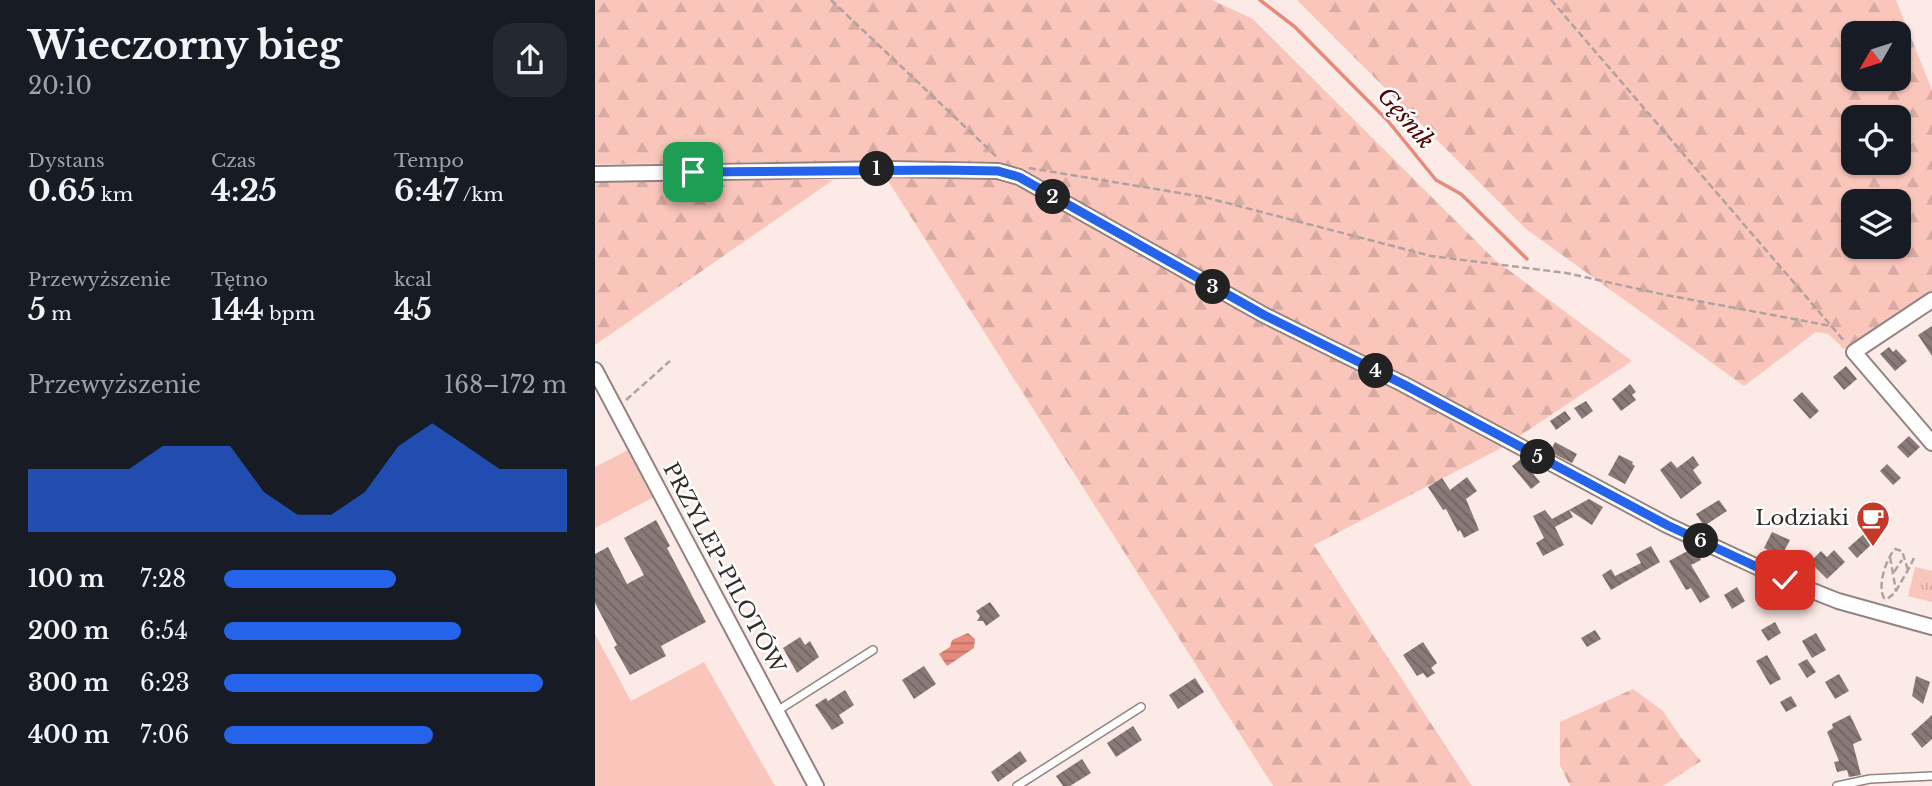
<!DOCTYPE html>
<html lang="pl">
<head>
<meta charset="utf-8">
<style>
	:root { --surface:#171b24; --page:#242831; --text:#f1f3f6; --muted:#9ea1a6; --accent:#2563eb }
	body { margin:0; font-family:"Libre Baskerville",serif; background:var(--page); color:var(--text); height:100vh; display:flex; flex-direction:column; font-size:26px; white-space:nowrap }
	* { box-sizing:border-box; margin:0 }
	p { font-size:23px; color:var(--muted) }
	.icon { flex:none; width:38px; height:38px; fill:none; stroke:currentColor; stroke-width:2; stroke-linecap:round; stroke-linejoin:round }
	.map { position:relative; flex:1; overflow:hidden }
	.drawer { display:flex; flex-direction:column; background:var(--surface); width:595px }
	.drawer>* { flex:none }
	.needle { width:46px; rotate:231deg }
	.controls { position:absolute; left:1246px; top:21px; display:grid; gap:14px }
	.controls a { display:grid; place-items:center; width:70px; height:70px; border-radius:14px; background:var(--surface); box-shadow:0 2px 5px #0004; font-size:35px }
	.pin { position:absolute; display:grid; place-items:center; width:60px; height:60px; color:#fff; margin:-30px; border-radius:14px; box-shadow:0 4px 10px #0006 }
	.km { position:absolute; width:35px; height:35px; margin:-18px; border-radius:50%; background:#222; color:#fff; font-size:19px; line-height:35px; text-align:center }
	.round { display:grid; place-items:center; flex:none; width:74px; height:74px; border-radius:21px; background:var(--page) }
	.headline { display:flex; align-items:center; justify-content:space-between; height:119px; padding:0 28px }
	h1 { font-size:38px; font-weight:700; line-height:52px }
	.figures { display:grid; grid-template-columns:repeat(3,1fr); gap:10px; height:119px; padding:7px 28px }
	.figures div { display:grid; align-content:center }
	.figures b { font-size:30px; font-weight:700 }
	.figures small { font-size:19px; font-weight:400 }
	.figures p { font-size:19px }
	.chart { height:196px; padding:14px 28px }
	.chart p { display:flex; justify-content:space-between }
	.chart svg { width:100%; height:126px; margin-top:7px; fill:var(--accent); opacity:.7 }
	ul { padding:0 28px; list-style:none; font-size:23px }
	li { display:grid; grid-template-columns:112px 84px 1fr; align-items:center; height:52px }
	li i { height:18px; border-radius:9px; background:var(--accent) }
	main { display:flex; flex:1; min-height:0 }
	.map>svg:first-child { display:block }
	.grass { fill:#fac6bc }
	.forest { fill:url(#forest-firs); fill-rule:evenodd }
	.park { fill:url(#park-tufts) }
	.water { fill:url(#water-rules) }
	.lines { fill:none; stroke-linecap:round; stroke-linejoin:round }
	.stream { stroke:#e68b7c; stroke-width:3.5 }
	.building { fill:url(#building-back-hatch) }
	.service-casing { stroke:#938380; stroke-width:10 }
	.minor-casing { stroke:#938380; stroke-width:18 }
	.path { stroke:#b0a29f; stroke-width:2.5; stroke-dasharray:7 3.5; stroke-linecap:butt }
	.service { stroke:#fff; stroke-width:7 }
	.minor { stroke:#fff; stroke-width:14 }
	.route-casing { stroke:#fff; stroke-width:14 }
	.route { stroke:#2563eb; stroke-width:9 }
	.labels { text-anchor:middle; stroke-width:5; stroke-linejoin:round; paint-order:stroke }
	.poi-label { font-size:21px; fill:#332c2b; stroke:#fff; text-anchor:end }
	.street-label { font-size:21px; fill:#332c2b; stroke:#fff }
	.water-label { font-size:23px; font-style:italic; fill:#550100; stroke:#fff }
</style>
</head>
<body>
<main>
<section class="drawer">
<div class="headline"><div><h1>Wieczorny bieg</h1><p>20:10</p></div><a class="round"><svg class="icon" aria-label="share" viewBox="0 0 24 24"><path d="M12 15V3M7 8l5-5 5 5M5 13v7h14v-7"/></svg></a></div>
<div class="figures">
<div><p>Dystans</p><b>0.65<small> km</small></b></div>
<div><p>Czas</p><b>4:25</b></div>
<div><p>Tempo</p><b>6:47<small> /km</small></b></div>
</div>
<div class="figures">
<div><p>Przewyższenie</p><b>5<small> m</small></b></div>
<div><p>Tętno</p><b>144<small> bpm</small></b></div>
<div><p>kcal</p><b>45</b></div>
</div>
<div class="chart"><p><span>Przewyższenie</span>168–172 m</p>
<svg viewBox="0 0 160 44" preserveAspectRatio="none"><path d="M0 44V22L10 22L20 22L30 22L40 14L50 14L60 14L70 30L80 38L90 38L100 30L110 14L120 6L130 14L140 22L150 22L160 22V44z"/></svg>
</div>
<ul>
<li><b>100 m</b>7:28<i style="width:50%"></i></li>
<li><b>200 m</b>6:54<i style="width:69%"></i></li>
<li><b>300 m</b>6:23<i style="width:93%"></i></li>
<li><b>400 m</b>7:06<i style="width:61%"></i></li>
</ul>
</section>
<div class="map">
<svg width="1337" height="786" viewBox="0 0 1337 786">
	<defs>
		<pattern id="forest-firs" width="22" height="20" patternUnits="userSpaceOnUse" patternTransform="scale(1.75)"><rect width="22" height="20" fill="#fac6bc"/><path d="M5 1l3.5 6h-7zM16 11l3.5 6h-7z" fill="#d7aaa2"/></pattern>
		<pattern id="park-tufts" width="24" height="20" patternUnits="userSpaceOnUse" patternTransform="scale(1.75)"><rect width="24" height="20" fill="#fac6bc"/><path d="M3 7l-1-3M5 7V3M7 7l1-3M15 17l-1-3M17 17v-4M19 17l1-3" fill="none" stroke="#d7aaa2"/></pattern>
		<pattern id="water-rules" width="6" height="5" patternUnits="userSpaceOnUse" patternTransform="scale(1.75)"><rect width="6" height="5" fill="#e68b7c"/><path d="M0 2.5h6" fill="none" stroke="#bb7266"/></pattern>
		<pattern id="building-back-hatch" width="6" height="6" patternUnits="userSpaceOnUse" patternTransform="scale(1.75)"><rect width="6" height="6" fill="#8a7a77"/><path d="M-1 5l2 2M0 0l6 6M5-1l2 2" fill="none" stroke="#716462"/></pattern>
	</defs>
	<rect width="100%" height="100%" fill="#fceae6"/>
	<g class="grass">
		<path d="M37,448L61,496L0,528V467Z"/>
		<path d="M0,634L36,701L109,662L180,786H0Z"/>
	</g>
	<g class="forest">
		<path d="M0,0H617L658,19L900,260L1037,361L908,447L719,545L877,786H678L281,162L0,164Z"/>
		<path d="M702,0H1301L1337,90V296L1249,349L1233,334L1221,332L1149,386L931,229ZM1258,33H1304V79H1258ZM1258,117H1304V163H1258ZM1258,201H1304V247H1258Z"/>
		<path d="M0,180H238L0,345Z"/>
		<path d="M1038,689L1068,711L1087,739L1106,761L1068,786H975L965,765V722Z"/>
	</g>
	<path class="park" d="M1320,567L1337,571V602L1313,596Z"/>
	<path class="water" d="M373,633L380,639L379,648L352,666L344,654L355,647L357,640Z"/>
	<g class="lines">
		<path class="stream" d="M665,0L700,27L793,121L841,180L866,194L932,259"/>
	</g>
	<g class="building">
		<path d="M1337,326V356L1323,335Z"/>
		<path d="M1294,347L1298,352L1301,349L1312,361L1300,371L1285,354Z"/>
		<path d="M1251,366L1262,379L1249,390L1238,377Z"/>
		<path d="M1035,384L1041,392L1037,395L1041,400L1026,411L1017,399Z"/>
		<path d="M1207,392L1224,411L1215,419L1198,400Z"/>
		<path d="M991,401L998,411L987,419L979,408Z"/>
		<path d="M970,411L976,419L961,430L955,421Z"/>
		<path d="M1314,436L1325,447L1313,458L1302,447Z"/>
		<path d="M960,442L982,454L977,463L955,452Z"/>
		<path d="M1024,455L1038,462L1037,464L1040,466L1030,484L1013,475Z"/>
		<path d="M1098,456L1104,465L1098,470L1107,483L1086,499L1065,470L1076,461L1082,468Z"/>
		<path d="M926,459L945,482L936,489L917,466Z"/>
		<path d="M1292,464L1306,478L1298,485L1285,471Z"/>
		<path d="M872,477L882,491L871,499L884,530L869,538L865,530L863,532L851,509L848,510L833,487L847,478L855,490Z"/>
		<path d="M994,499L1008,507L997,525L974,510L978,517L960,527L969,545L948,556L941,543L949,538L938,516L950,510L957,519Z"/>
		<path d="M1124,500L1132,511L1109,526L1101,514Z"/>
		<path d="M61,520L75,546L72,548L111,622L66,646L71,656L35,675L19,647L22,645L0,603V554L13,547L32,584L49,575L29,538Z"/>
		<path d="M1177,532L1195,540L1186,557L1169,548Z"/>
		<path d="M1271,532L1279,542L1262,558L1253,548Z"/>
		<path d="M1056,546L1065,562L1016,590L1007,575L1016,569L1020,576L1046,563L1041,554Z"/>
		<path d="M1098,548L1106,560L1096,565L1115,597L1105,603L1096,588L1091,590L1074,561Z"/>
		<path d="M1239,550L1250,562L1232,579L1215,562L1226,551L1232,557Z"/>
		<path d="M1142,587L1150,601L1137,609L1129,595Z"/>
		<path d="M395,602L405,616L391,626L388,621H382L385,616L381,611Z"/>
		<path d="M1180,622L1186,633L1173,641L1166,630Z"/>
		<path d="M1000,630L1006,639L992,647L986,638Z"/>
		<path d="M1221,633L1231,650L1217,658L1207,641Z"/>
		<path d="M205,637L210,645L215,641L224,657L202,673L188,648Z"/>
		<path d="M828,642L842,663L836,668L840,673L832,678L828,673L822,676L808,655Z"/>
		<path d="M1172,655L1186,679L1175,685L1161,661Z"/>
		<path d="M1212,659L1221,672L1212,678L1203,664Z"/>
		<path d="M329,666L341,684L319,699L307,680Z"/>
		<path d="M1244,674L1254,691L1240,699L1230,682Z"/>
		<path d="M1321,676L1335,682L1328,704L1317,696Z"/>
		<path d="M600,678L609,692L583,709L574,695Z"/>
		<path d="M250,690L259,705L244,715L249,723L237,730L220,705L231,698L233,701Z"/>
		<path d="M1196,696L1202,706L1191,712L1185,702Z"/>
		<path d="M1255,715L1267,740L1258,744L1266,775L1254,777L1252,770L1242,772L1239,762L1244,761L1232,732L1238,728L1237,724Z"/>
		<path d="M1337,715V739L1327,748L1316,734Z"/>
		<path d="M538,726L547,740L521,757L512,743Z"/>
		<path d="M425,751L432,761L403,782L396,772Z"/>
		<path d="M487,759L496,773L475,786H468L461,776Z"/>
	</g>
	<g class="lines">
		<g class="service-casing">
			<g id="service">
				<path d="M182,711L278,650"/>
				<path d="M422,786L546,707"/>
				<path d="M1242,786L1275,779L1337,776"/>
			</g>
		</g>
		<g class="minor-casing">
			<g id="minor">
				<path d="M0,174L295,169L403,171L424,177L669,315L808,384L1072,525L1190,580L1243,601L1337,627"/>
				<path d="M1337,300L1259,352L1337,443"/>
				<path d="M0,370L221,786"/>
			</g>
		</g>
		<g class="path">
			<path d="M236,0L404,159"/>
			<path d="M956,0L1250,342"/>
			<path d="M434,168L609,197L836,256L971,273L1071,295L1236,326"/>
			<path d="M31,400L75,361"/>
			<path d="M1295,557L1301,591"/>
			<path d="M1313,570L1307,551L1300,549C1291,559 1282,586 1289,598L1292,599L1301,592V591C1307,580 1314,569 1319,558"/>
			<path d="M1299,572L1307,560"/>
		</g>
		<use href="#service" class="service"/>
		<use href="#minor" class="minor"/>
	</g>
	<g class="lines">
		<g class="route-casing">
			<path id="route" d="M98,172L349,170L403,171L424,177L669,315L808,384L1072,525L1190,580"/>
		</g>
		<use href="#route" class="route"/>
	</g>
	<defs>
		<g id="cafe-pin" transform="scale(1.75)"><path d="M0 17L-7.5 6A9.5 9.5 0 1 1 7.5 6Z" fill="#c63929" stroke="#fff"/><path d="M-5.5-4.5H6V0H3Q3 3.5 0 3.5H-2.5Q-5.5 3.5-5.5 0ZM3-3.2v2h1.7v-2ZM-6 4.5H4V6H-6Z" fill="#fff"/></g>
	</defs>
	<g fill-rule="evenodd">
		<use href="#cafe-pin" x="1278" y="518"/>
	</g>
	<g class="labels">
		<g class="poi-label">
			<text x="1254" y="525">Lodziaki</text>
		</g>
		<g class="street-label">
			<text transform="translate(129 568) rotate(62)" y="7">PRZYLEP-PILOTÓW</text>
		</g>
		<g class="water-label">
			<text transform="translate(811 118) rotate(49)" y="8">Gęśnik</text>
		</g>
	</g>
</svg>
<div class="controls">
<a><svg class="needle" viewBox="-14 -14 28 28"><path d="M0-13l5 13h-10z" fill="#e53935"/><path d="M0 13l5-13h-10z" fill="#9ea1a6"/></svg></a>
<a><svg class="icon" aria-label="locate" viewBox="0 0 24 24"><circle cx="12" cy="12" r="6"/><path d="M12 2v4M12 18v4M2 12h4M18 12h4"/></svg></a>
<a><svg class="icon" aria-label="layers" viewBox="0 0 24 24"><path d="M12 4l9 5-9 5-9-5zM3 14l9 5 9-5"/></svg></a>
</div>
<div class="pin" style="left:98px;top:172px;background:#1e9e55"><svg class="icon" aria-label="arrive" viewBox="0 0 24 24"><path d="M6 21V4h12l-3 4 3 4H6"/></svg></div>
<div class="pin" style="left:1190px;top:580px;background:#d93025"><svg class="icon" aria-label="check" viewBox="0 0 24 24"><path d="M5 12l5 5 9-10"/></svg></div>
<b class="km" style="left:282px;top:169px">1</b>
<b class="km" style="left:458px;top:197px">2</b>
<b class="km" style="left:618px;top:287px">3</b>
<b class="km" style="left:781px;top:371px">4</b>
<b class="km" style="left:943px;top:457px">5</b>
<b class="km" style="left:1106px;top:541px">6</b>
</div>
</main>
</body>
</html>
